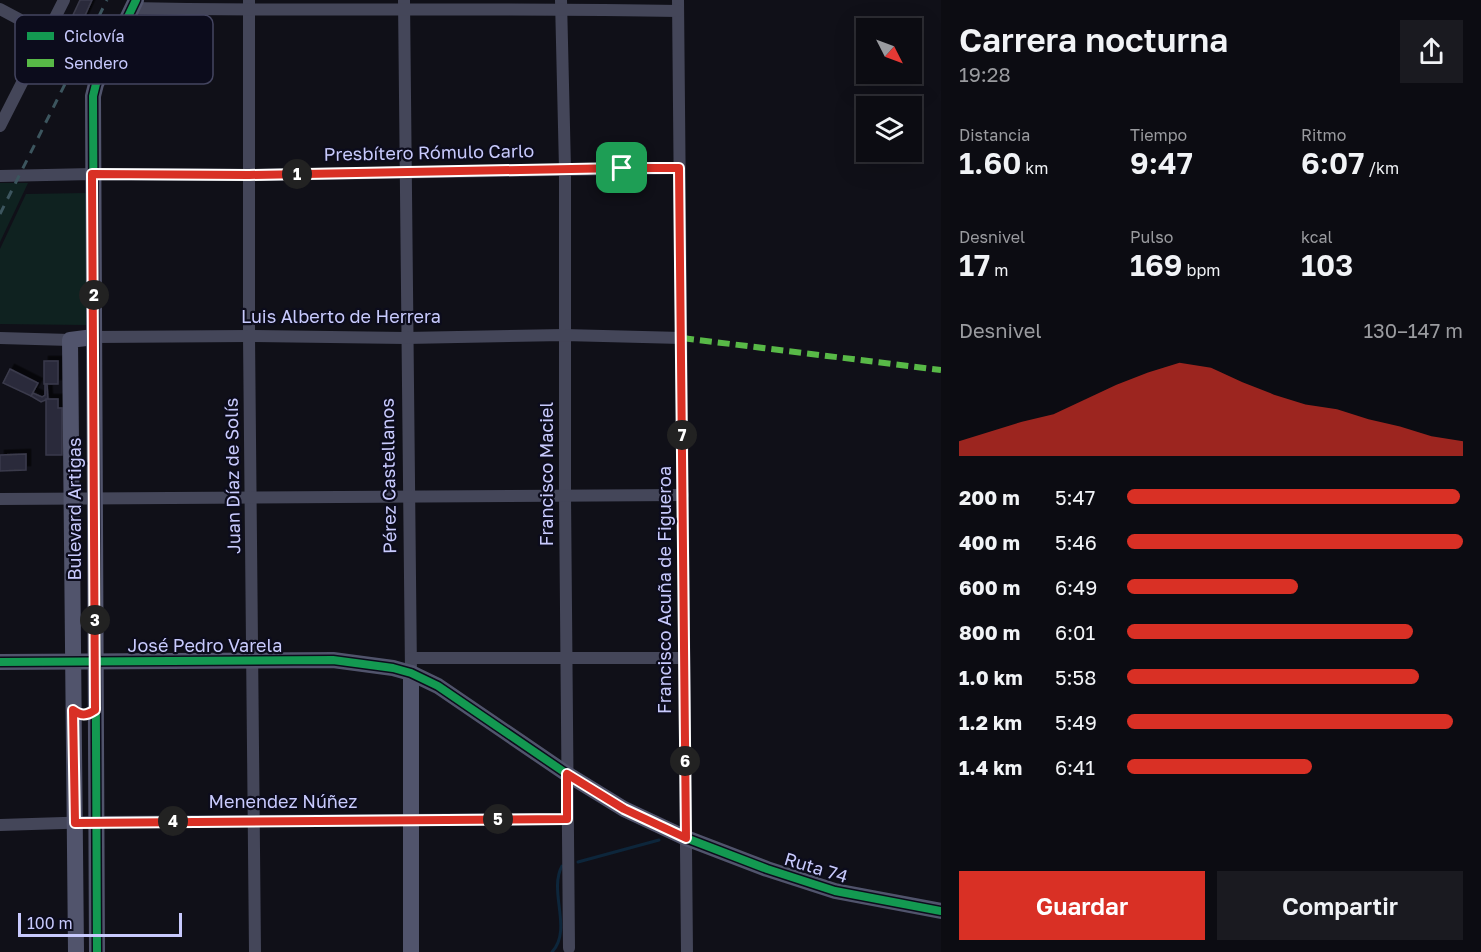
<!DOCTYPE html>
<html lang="es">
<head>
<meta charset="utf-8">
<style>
	:root { --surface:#0c0c12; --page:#1a1a20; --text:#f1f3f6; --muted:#9a9b9f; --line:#2c2c32; --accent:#d93025 }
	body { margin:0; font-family:"Golos Text",sans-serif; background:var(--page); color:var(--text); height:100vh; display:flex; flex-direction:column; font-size:22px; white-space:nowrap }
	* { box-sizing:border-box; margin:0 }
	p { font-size:20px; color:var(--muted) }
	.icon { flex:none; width:33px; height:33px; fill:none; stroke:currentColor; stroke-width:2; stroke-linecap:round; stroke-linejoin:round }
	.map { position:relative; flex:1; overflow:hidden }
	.drawer { display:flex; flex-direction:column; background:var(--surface); width:540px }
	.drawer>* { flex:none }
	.needle { width:39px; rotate:132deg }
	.controls { position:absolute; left:856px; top:18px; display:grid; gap:12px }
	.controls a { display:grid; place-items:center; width:66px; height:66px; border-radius:0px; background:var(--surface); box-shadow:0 6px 24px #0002,0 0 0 2px var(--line); font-size:30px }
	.scale { position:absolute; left:18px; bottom:15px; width:164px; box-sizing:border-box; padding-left:6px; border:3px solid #c8cafd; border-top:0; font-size:16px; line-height:21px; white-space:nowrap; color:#c8cafd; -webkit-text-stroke:4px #0c0c1c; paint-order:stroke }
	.pin { position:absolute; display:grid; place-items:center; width:51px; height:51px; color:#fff; margin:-26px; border-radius:12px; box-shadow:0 3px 9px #0006 }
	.km { position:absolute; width:30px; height:30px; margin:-15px; border-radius:50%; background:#222; color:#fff; font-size:16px; line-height:30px; text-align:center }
	.round { display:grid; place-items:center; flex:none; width:63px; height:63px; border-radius:0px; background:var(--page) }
	.head { display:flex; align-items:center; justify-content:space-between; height:102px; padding:0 18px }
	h1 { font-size:33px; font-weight:600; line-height:45px }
	.figures { display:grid; grid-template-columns:repeat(3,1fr); gap:9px; height:102px; padding:6px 18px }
	.figures div { display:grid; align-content:center }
	.figures b { font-size:30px; font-weight:600 }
	.figures small { font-size:16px; font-weight:400 }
	.figures p { font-size:16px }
	.chart { height:168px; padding:12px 18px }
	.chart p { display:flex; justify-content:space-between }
	.chart svg { width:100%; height:108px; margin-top:6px; fill:var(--accent); opacity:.7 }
	.button { display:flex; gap:12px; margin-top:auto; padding:12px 18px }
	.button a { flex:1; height:69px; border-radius:0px; background:var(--accent); color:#fff; font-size:24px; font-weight:600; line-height:69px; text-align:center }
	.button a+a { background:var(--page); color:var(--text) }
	ul { padding:0 18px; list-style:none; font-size:20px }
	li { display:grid; grid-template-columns:96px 72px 1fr; align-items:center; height:45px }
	li i { height:15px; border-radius:8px; background:var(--accent) }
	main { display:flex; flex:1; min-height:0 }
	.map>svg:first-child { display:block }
	.green { fill:#0f2220 }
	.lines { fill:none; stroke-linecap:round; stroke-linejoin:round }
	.stream { stroke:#0d263b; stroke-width:3 }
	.building { fill:#2c2c3b; stroke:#3a3a4c; stroke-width:1.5; filter:url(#shadow) }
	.street { stroke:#444659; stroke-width:12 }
	.secondary { stroke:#51546c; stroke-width:16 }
	.rail { stroke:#3c555e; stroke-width:3; stroke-dasharray:9 8; stroke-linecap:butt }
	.quiet { stroke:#58b947; stroke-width:6; stroke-dasharray:12 6; stroke-linecap:butt }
	.cycleway-casing { stroke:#0c0c1c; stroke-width:11 }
	.cycleway { stroke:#139951; stroke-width:8 }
	.route-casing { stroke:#fff; stroke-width:12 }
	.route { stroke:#d93025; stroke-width:8 }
	.labels { text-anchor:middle; stroke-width:4.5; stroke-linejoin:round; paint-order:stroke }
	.street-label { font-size:18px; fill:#c8cafd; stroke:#0c0c1c }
	.key { fill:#0c0c1c; stroke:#444560; stroke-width:1.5 }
	.key-label { font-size:16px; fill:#c8cafd }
</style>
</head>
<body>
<main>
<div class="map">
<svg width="941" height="952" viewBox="0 0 941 952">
	<defs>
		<filter id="shadow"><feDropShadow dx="4.5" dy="-4.5" stdDeviation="0" flood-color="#0009"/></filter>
	</defs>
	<rect width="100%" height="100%" fill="#101018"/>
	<g class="green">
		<path d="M0,183H28L0,242Z"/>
		<path d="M86,193V325L0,324V249L26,194Z"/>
	</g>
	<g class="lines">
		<g class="stream">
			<path d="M578,862L659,840"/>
			<path d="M552,952C573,929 548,892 562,866"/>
		</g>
	</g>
	<g class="building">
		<path d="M80,0H92L83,20L73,15Z"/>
		<rect x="44" y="361" width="14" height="23"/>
		<path d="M10,369L38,383L31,396L3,383Z"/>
		<path d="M45,384H47L48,399L41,402L31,396L33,393L42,397L45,395Z"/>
		<path d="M46,399H58V408H62V455H46Z"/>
		<path d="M26,454V470L0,471V455Z"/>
	</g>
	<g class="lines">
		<g class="street">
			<path d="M249,0V336L255,952"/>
			<path d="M404,0L411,673"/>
			<path d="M561,0L565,169V496L569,948"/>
			<path d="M678,0L687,952"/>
			<path d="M132,8C314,12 496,7 678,11"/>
			<path d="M0,9L47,34"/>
			<path d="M0,126L64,0"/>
			<path d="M0,176L92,174L249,175L679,168"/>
			<path d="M94,337L249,336L406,338L564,335L682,338"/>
			<path d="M0,338L70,340"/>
			<path d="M0,499L683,495"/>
			<path d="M411,658H684"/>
			<path d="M0,825L95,822L567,819"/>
		</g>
		<g class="secondary">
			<path d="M0,662L333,660L393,668L411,673L438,686L567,774L624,809L686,838L767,869L835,891L941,911"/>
			<path d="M411,673V952"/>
			<path d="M76,952L70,340L94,337"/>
			<path d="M97,952L93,96L96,84L136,0"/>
		</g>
		<path class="rail" d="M0,214L107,0"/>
		<path class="quiet" d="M682,338L941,370"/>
		<g class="cycleway-casing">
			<g id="cycleway">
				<path d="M0,662L333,660L393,668L411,673L438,686L567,774L624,809L686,838L767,869L835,891L941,911"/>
				<path d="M97,952L93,96L96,84L136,0"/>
			</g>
		</g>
		<use href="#cycleway" class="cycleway"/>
	</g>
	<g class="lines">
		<g class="route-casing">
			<path id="route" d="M622,168H679L686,838L624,809L567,774V819L75,823L73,710C81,716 86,716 95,710L92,174L249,175Z"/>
		</g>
		<use href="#route" class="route"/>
	</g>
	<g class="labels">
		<g class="street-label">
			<text transform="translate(429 153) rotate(-1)" y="6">Presbítero Rómulo Carlo</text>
			<text x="341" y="323">Luis Alberto de Herrera</text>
			<text transform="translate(547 474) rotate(-90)" y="6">Francisco Maciel</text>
			<text transform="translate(233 476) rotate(-91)" y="6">Juan Díaz de Solís</text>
			<text transform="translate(389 476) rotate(-91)" y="6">Pérez Castellanos</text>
			<text transform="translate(75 509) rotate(-90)" y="6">Bulevard Artigas</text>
			<text transform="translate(665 590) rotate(-90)" y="6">Francisco Acuña de Figueroa</text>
			<text x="205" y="652">José Pedro Varela</text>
			<text x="283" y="808">Menendez Núñez</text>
			<text transform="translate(816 868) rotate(17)" y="6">Ruta 74</text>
		</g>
	</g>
	<rect x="15" y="15" width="198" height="69" rx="9" class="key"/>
	<rect x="27" y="32" width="27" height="8" fill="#139951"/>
	<rect x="27" y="59" width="27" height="8" fill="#58b947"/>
	<g class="key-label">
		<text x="64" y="42">Ciclovía</text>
		<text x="64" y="69">Sendero</text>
	</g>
</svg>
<div class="controls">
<a><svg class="needle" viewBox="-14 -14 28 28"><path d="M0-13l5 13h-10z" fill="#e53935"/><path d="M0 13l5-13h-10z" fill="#9a9b9f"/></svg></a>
<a><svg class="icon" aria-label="layers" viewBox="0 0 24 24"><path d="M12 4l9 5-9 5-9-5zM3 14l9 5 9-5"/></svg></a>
</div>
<div class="scale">100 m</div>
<div class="pin" style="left:622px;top:168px;background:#1e9e55"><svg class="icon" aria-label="arrive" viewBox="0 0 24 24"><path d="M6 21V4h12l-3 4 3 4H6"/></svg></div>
<b class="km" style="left:297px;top:174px">1</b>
<b class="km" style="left:94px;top:295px">2</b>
<b class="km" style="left:95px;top:620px">3</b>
<b class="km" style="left:173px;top:821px">4</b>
<b class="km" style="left:498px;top:819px">5</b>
<b class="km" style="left:685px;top:761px">6</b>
<b class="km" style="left:682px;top:435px">7</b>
</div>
<section class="drawer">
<div class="head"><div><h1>Carrera nocturna</h1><p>19:28</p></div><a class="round"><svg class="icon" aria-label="share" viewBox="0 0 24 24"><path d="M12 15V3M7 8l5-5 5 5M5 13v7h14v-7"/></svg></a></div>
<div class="figures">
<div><p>Distancia</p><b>1.60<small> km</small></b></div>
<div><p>Tiempo</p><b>9:47</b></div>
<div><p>Ritmo</p><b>6:07<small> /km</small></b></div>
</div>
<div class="figures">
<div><p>Desnivel</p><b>17<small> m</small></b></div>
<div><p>Pulso</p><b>169<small> bpm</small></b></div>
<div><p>kcal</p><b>103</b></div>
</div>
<div class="chart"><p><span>Desnivel</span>130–147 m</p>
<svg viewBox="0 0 160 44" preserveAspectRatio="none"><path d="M0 44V38L10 34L20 30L30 27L40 21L50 15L60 10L70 6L80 8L90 14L100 19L110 23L120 25L130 29L140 32L150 36L160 38V44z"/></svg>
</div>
<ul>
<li><b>200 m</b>5:47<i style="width:99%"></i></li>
<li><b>400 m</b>5:46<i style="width:100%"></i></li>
<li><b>600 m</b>6:49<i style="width:51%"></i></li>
<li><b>800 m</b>6:01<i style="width:85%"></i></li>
<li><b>1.0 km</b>5:58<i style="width:87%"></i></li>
<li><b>1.2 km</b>5:49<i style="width:97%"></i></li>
<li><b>1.4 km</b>6:41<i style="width:55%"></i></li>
</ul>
<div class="button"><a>Guardar</a><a>Compartir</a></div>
</section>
</main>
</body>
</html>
